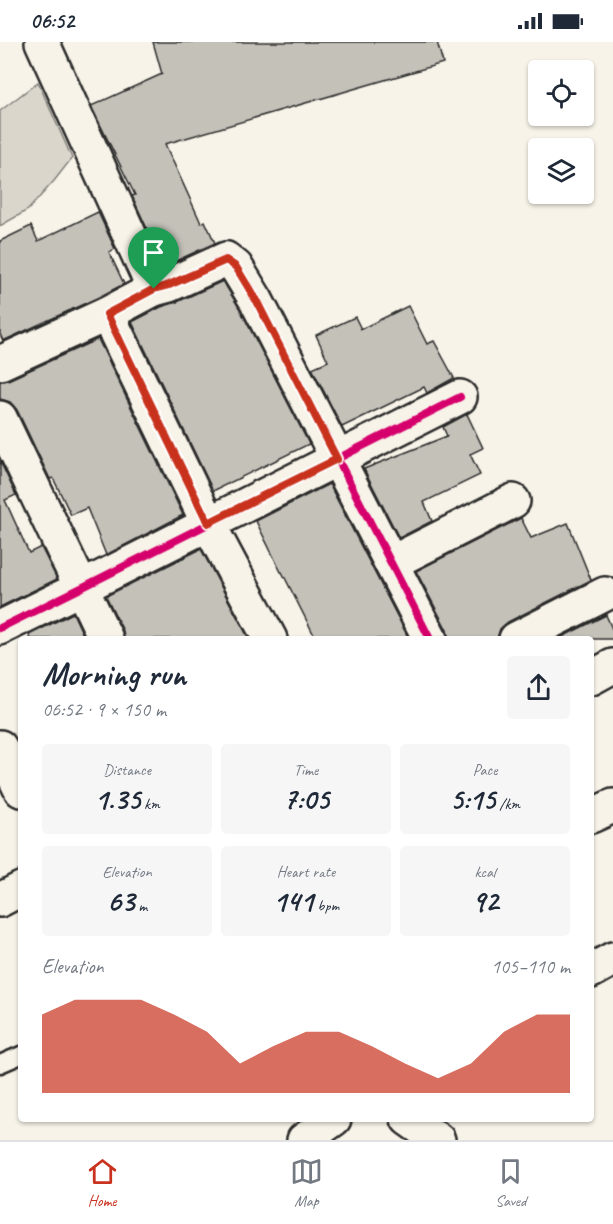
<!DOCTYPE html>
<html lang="en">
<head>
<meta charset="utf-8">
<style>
	:root { --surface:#fff; --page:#f6f6f7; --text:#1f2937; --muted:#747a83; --line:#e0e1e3; --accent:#c8321e }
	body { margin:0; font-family:Caveat,sans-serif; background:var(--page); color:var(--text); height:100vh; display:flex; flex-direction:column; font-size:22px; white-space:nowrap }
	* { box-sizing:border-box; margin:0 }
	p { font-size:20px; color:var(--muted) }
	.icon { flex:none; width:33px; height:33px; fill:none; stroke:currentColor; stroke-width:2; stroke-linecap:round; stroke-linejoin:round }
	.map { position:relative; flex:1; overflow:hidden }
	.details { position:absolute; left:18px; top:594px; width:576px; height:486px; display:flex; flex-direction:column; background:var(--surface); border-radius:6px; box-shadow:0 2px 4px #0004 }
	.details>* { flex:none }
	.controls { position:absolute; left:528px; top:18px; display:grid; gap:12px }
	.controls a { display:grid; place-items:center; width:66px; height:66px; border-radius:6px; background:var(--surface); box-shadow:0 2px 4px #0004; font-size:30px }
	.pin { position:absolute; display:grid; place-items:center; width:51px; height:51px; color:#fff; margin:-62px -26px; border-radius:50% 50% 50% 0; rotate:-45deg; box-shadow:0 0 6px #0007 }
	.pin .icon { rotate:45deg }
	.round { display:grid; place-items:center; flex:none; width:63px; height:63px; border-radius:6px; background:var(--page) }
	.head { display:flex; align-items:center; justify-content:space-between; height:102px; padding:0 24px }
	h1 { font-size:33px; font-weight:800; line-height:45px }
	.stats { display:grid; grid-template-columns:repeat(3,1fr); gap:9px; height:102px; padding:6px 24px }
	.stats div { display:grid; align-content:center; border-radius:6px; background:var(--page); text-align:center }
	.stats b { font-size:30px; font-weight:800 }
	.stats small { font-size:16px; font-weight:400 }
	.stats p { font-size:16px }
	.chart { height:168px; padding:12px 24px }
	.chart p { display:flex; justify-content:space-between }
	.chart svg { width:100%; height:108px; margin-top:6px; fill:var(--accent); opacity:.7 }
	.status { display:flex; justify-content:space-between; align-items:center; height:42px; padding:0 30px; background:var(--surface); direction:ltr }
	.status svg { height:16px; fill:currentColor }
	.tab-bar { display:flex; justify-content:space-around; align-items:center; height:84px; border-top:2px solid var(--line); background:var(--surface); font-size:16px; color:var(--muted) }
	.tab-bar a { display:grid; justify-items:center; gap:3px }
	.tab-bar .on { color:var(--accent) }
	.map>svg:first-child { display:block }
	.green { fill:#dad6cc; stroke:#82807c; stroke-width:1.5 }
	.building { fill:#c4c1b9; stroke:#2b2b2b; stroke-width:1.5 }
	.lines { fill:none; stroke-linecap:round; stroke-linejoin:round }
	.service-casing { stroke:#2b2b2b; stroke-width:21 }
	.minor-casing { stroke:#2b2b2b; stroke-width:38 }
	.service { stroke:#f7f3e8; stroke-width:16 }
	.minor { stroke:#f7f3e8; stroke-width:33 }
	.cycleway-casing { stroke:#f7f3e8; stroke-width:11 }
	.cycleway { stroke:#d6006c; stroke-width:8 }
	.route-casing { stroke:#fff; stroke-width:12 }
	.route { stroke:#c8321e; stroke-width:8 }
</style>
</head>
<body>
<div class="status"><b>06:52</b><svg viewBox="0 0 49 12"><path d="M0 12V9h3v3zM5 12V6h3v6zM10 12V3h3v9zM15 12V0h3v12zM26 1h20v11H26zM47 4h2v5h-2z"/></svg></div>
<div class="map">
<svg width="613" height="1098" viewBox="0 0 613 1098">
	<rect width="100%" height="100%" fill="#f7f3e8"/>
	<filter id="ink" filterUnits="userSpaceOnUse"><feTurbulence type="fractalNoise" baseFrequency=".0167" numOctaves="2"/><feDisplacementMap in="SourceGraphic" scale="12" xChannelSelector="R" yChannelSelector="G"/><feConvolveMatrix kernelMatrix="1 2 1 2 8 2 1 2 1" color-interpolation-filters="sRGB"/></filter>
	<g filter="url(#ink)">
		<path class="green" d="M38,40L72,116L54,139L28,168L0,184V69Z"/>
		<g class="building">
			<path d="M153,0H437L443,21L165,102L201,181L205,179L215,201L169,222L153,189L149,191L132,154L135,153L91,64L162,32Z"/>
			<path d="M98,170L115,207L109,210L124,242L99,255L3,299L0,292V199L31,184L38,199Z"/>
			<path d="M223,239L240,267L309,402L213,449L132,280L161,265L177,260Z"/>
			<path d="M408,264L427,302L434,299L454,336L427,351L424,345L342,385L312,326L328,319L316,293L355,275L361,287Z"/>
			<path d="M98,297L183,473L106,513L87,466L71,473L53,436L50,437L17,368L10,360L0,357V339L8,338Z"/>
			<path d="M467,372L483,406L470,412L480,433L424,460L432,479L399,496L364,427L447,394L443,385Z"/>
			<path d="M0,419L16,453L5,458L29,511L41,505L57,537L0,565Z"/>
			<path d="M329,442L409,597H316L282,530H281L256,479Z"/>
			<path d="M521,476L531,496L568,481L591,538L508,580L500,587L497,597H449L447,588L416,529Z"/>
			<path d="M201,507L249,597H124L123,589L106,554Z"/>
			<path d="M73,571L85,597H31L29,593Z"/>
			<path d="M606,573L613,589V597H558Z"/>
		</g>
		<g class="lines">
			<g class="service-casing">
				<path id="service" d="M0,1022L21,1013"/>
			</g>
			<g class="minor-casing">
				<g id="minor">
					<path d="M154,247L169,243L226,217L236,225L256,258L430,597"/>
					<path d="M107,272L208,481L270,597"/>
					<path d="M0,321L107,272L154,247L42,0"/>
					<path d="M0,376L106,597"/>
					<path d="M391,521L513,459"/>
					<path d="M0,586L81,546L460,355"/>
					<path d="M516,597L605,552"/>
					<path d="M591,636L613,624"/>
					<path d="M0,705L21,748"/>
					<path d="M591,774L613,764"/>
					<path d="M0,858L21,847"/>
					<path d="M591,929L613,917"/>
					<path d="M408,1077L438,1098"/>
					<path d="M304,1098L334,1077"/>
				</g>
			</g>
			<use href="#service" class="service"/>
			<use href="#minor" class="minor"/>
			<g class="cycleway-casing">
				<g id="cycleway">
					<path d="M154,247L169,243L226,217L236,225L256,258L430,597"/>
					<path d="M0,586L81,546L460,355"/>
				</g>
			</g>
			<use href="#cycleway" class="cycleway"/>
		</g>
	</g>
	<g class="lines" filter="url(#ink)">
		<g class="route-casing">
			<path id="route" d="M226,218L236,225L256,258L337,417L208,481L107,272L154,247L169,243Z"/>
		</g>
		<use href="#route" class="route"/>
	</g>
</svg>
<div class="controls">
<a><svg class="icon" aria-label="locate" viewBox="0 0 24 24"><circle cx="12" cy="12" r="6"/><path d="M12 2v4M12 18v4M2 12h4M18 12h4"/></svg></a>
<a><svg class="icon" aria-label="layers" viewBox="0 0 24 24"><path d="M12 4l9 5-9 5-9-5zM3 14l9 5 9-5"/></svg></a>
</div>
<div class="pin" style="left:154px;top:247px;background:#1e9e55"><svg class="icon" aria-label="arrive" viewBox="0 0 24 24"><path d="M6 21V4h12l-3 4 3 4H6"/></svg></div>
<section class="details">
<div class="head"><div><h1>Morning run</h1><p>06:52 · 9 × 150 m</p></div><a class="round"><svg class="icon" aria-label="share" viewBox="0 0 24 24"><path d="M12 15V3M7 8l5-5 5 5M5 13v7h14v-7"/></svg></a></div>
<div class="stats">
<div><p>Distance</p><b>1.35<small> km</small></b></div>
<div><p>Time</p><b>7:05</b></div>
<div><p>Pace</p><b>5:15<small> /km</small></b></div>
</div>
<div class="stats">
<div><p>Elevation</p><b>63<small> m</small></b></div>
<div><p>Heart rate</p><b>141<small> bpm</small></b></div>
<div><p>kcal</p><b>92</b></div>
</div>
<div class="chart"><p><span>Elevation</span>105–110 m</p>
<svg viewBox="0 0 160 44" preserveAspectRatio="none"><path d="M0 44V12L10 6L20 6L30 6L40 12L50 19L60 32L70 25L80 19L90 19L100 25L110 32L120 38L130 32L140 19L150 12L160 12V44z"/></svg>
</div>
</section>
</div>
<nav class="tab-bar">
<a class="on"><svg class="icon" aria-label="home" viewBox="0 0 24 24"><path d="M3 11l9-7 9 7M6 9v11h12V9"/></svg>Home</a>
<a><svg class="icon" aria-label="map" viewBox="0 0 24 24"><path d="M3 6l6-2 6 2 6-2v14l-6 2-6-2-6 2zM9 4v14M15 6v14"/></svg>Map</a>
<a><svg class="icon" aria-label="saved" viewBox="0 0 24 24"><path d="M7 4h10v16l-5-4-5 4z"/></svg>Saved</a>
</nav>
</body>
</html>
